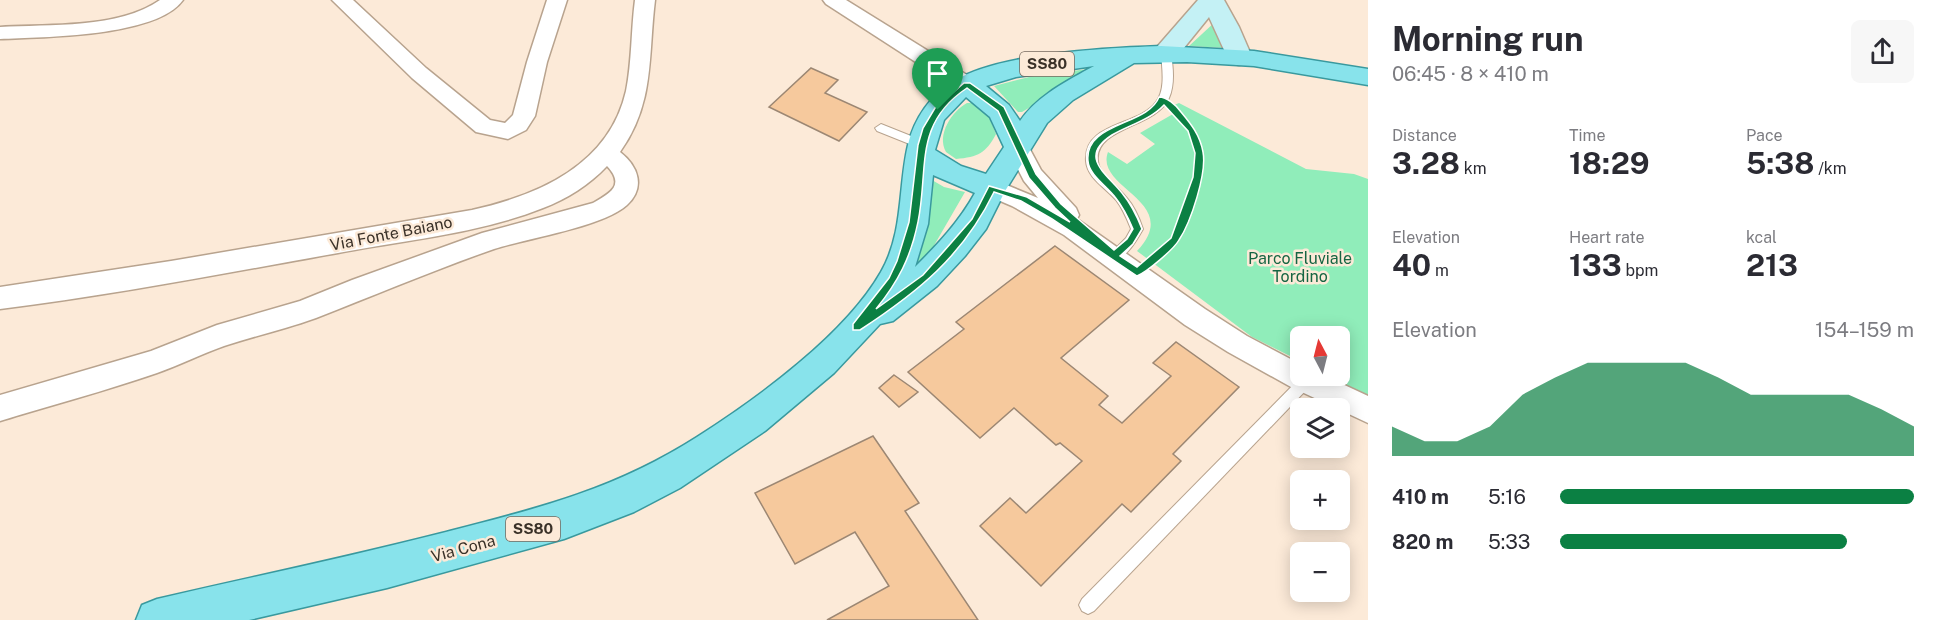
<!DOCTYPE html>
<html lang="en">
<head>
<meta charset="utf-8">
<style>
	:root { --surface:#fff; --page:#f7f7f7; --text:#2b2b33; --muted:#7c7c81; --accent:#0b8043 }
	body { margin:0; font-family:"Public Sans",sans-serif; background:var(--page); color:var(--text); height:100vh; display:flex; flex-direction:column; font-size:22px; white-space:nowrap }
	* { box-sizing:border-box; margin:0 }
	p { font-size:20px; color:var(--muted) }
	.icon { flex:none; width:33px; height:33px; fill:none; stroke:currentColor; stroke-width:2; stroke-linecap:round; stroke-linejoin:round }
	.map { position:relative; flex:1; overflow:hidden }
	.drawer { display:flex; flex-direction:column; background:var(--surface); width:570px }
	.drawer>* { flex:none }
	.needle { width:39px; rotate:353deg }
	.fabs { position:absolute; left:1290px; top:326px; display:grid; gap:12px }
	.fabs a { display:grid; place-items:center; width:60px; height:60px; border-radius:9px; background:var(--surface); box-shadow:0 3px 15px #0003; font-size:30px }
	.pin { position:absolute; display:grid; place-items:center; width:51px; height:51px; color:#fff; margin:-62px -26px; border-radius:50% 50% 50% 0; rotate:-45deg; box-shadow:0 0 6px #0007 }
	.pin .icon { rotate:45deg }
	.round { display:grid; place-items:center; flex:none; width:63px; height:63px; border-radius:9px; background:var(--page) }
	.head { display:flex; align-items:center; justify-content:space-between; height:102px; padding:0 24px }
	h1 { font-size:33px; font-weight:700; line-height:45px }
	.metrics { display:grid; grid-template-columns:repeat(3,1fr); gap:9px; height:102px; padding:6px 24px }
	.metrics div { display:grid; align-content:center }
	.metrics b { font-size:30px; font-weight:700 }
	.metrics small { font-size:16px; font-weight:400 }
	.metrics p { font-size:16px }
	.chart { height:168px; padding:12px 24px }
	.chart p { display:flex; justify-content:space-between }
	.chart svg { width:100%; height:108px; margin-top:6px; fill:var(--accent); opacity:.7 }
	ul { padding:0 24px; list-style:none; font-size:20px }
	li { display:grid; grid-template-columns:96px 72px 1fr; align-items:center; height:45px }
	li i { height:15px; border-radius:8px; background:var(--accent) }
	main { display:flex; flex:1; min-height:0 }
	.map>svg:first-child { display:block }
	.green { fill:#90edba }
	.building { fill:#f6c99d; stroke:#9c8773; stroke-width:1.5 }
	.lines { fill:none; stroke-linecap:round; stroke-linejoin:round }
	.lane-casing { stroke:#b8a38e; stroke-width:2 }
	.street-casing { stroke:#b8a38e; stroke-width:3 }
	.secondary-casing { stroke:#b8a38e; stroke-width:3 }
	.primary-casing { stroke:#39999e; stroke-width:3 }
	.path { stroke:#baab9c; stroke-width:3; stroke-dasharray:4 4; stroke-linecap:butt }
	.lane { fill:#fff; fill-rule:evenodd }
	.street { fill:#fff; fill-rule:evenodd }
	.secondary { fill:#c4f1f5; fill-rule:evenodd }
	.primary { fill:#88e3eb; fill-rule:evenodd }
	.route { fill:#0b8043; stroke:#fff; stroke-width:1.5; fill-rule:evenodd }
	.labels { text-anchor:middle; stroke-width:5; stroke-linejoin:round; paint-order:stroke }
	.shield { fill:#fcead8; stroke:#74685d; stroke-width:1.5 }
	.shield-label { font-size:15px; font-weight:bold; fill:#3a3128 }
	.street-label { font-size:16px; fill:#3a3128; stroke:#fcead8 }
	.park-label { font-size:16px; fill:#166542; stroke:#fcead8 }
</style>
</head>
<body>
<main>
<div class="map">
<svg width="1368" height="620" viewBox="0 0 1368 620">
	<rect width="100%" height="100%" fill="#fcead8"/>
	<g class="green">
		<path d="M1215,22L1225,48L1189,46Z"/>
		<path d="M1096,68L1022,112H1018L994,86L1033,76Z"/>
		<path d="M967,103H973L986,109L996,134C986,153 978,157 956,159L946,152C936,135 952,111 967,103Z"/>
		<path d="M1179,103L1306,169L1354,174L1368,179V396L1327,375H1340V336H1300V361L1252,337L1137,251C1184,201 1094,189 1108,152L1127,164L1155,144L1140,133L1173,114L1167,108Z"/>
		<path d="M932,180L944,187L965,192L910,287L921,250Z"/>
	</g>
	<g class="building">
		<path d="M811,68L838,80L825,93L867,112L839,141L769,107Z"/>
		<path d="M1055,246L1129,300L1061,358L1108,396L1099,405L1122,423L1171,376L1153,363L1176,342L1239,387L1173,454L1181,461L1131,512L1122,504L1041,586L980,526L1010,498L1026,513L1082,461L1060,443L1056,445L1014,408L980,438L908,372L964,329L956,322Z"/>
		<path d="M894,375L918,392L899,407L879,388Z"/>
		<path d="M873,436L919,503L905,511L978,620H827L889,586L855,532L795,564L755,493Z"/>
	</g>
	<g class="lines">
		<g class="lane-casing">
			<g id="lane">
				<path d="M1166,50L1171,53C1173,68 1175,84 1169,98C1156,128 1094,127 1098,161C1099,176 1118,186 1126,197C1134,206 1139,217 1143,229C1136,241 1128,256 1114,261L1108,256L1126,238L1131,229C1127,219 1123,209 1116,200C1106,188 1087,178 1086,161C1083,122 1139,126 1156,102C1166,89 1162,68 1161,53Z"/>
				<path d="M881,124L926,142L928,145L922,149L877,131L875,128Z"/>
				<path d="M1307,375L1311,377L1313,381L1311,385L1094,611L1088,614L1082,611L1079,605L1082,599L1301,377Z"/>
			</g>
		</g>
		<g class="street-casing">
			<g id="street">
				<path d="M160,0H183C157,37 43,37 0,39V27C49,24 119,29 160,0Z"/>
				<path d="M332,0H353L426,68L490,120L505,123L513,115L527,62L547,0H567L547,62L535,116L526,130L508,139L476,132L412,78Z"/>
				<path d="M635,0H655C648,56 655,103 620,152C638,166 646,187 627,205C603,227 528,238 494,249C434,270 375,295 316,318C286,329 254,336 224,346C201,354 180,365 157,373C105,391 52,405 0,421V395L151,351L217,325L300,301L352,280L482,233L593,203C611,193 625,185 607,166C589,185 567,199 543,208C478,234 406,240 338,253C226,273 113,295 0,309V287L171,261L472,210C539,195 609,165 626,91C632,62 631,30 635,0Z"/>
				<path d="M823,0H846L975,80L978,85L975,90L967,92L959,90L826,4Z"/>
				<path d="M1018,140L1026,142L1041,170L1076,208L1079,215L1077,219L1205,309L1247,336L1300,364V375H1323L1368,396V423L1291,387L1228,352L1185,325L1064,235L1012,206L984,194L980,188L984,182L992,179L1038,198L1024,181L1007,148L1010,142Z"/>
			</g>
		</g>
		<g class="secondary-casing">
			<path id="secondary" d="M1198,0H1224L1239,27L1252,57L1248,63L1239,65L1230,63L1209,17L1175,59L1166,61L1157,59L1153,53L1157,47Z"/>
		</g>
		<g class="primary-casing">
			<path id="primary" d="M1161,46L1254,51L1368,69V85L1254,66L1187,62L1134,63L1073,100L1047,123L1005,191L986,229L965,256L937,286L893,321L880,324L834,373L765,431L680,488L634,512L564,539L387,588L249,620H136L142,605L157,599C252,577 348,557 442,533C536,509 614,490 697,437C758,398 845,335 881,272C904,232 898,187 908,145C914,119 931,94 954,81C1000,53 1106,48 1161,46ZM1094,66C1067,81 1038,95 1020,121L1009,105L986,86L1016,77ZM966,97L990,117L1004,147L986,174L961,166L935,150L944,120ZM933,175L975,193C959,222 938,244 915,267L928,224Z"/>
		</g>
		<path class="path" d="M1155,257C1162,251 1171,246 1176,238C1191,215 1205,174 1198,147C1195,133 1185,122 1176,111"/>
		<use href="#lane" class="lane"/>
		<use href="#street" class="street"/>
		<use href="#secondary" class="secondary"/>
		<use href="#primary" class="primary"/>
	</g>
	<path class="route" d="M964,83H970L1004,107L1036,174L1061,204L1114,250L1127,239L1133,229C1128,217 1123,207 1115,197C1107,186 1089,175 1088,161C1084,122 1148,126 1159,97C1167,97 1176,105 1181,112C1191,124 1200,135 1203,152C1207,173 1191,222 1179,240C1174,249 1147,272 1137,276L1052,219L1021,201L994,192C963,256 918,292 860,330H853V324L889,278L897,261L909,222L918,145L923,128L935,108ZM967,88L998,111L1029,178L1055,208L1070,222L1027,197L989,186L972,219L923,275L876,309C898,282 911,257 918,222C929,168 913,124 967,88ZM1164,105L1188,131L1195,153L1193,177L1171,238L1137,267L1120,256L1133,244L1142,229C1137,216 1131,204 1122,193C1106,173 1078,157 1112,135C1129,125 1150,120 1164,105Z"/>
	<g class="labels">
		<g class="shield">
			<rect x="1020" y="52" width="54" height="24" rx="4.5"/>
			<rect x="506" y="517" width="54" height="24" rx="4.5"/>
		</g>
		<g class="shield-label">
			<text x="1047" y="69">SS80</text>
			<text x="533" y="534">SS80</text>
		</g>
		<g class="street-label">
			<text transform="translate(391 233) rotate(-11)" y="6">Via Fonte Baiano</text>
			<text transform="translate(463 548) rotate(-15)" y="6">Via Cona</text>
		</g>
		<g class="park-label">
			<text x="1300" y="264">Parco Fluviale<tspan x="1300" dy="18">Tordino</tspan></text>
		</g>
	</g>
</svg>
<div class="fabs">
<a><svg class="needle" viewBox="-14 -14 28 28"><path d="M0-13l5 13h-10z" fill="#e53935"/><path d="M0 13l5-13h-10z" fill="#7c7c81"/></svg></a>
<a><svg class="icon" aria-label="layers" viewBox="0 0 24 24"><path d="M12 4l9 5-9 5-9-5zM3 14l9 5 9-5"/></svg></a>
<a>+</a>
<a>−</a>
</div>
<div class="pin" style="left:938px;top:110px;background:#1e9e55"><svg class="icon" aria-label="arrive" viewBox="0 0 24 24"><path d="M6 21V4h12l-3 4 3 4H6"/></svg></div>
</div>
<section class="drawer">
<div class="head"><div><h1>Morning run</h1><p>06:45 · 8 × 410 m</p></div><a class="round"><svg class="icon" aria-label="share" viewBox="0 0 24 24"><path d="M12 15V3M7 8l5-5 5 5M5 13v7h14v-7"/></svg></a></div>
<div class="metrics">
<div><p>Distance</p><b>3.28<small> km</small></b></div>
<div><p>Time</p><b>18:29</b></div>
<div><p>Pace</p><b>5:38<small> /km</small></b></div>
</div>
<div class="metrics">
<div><p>Elevation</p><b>40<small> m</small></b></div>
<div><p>Heart rate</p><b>133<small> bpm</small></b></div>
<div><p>kcal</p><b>213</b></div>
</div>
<div class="chart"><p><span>Elevation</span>154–159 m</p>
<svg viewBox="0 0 160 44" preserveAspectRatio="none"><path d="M0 44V32L10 38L20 38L30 32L40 19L50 12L60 6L70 6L80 6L90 6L100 12L110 19L120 19L130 19L140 19L150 25L160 32V44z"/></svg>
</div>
<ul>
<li><b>410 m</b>5:16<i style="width:100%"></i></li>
<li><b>820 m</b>5:33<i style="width:81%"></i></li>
</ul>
</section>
</main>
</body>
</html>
